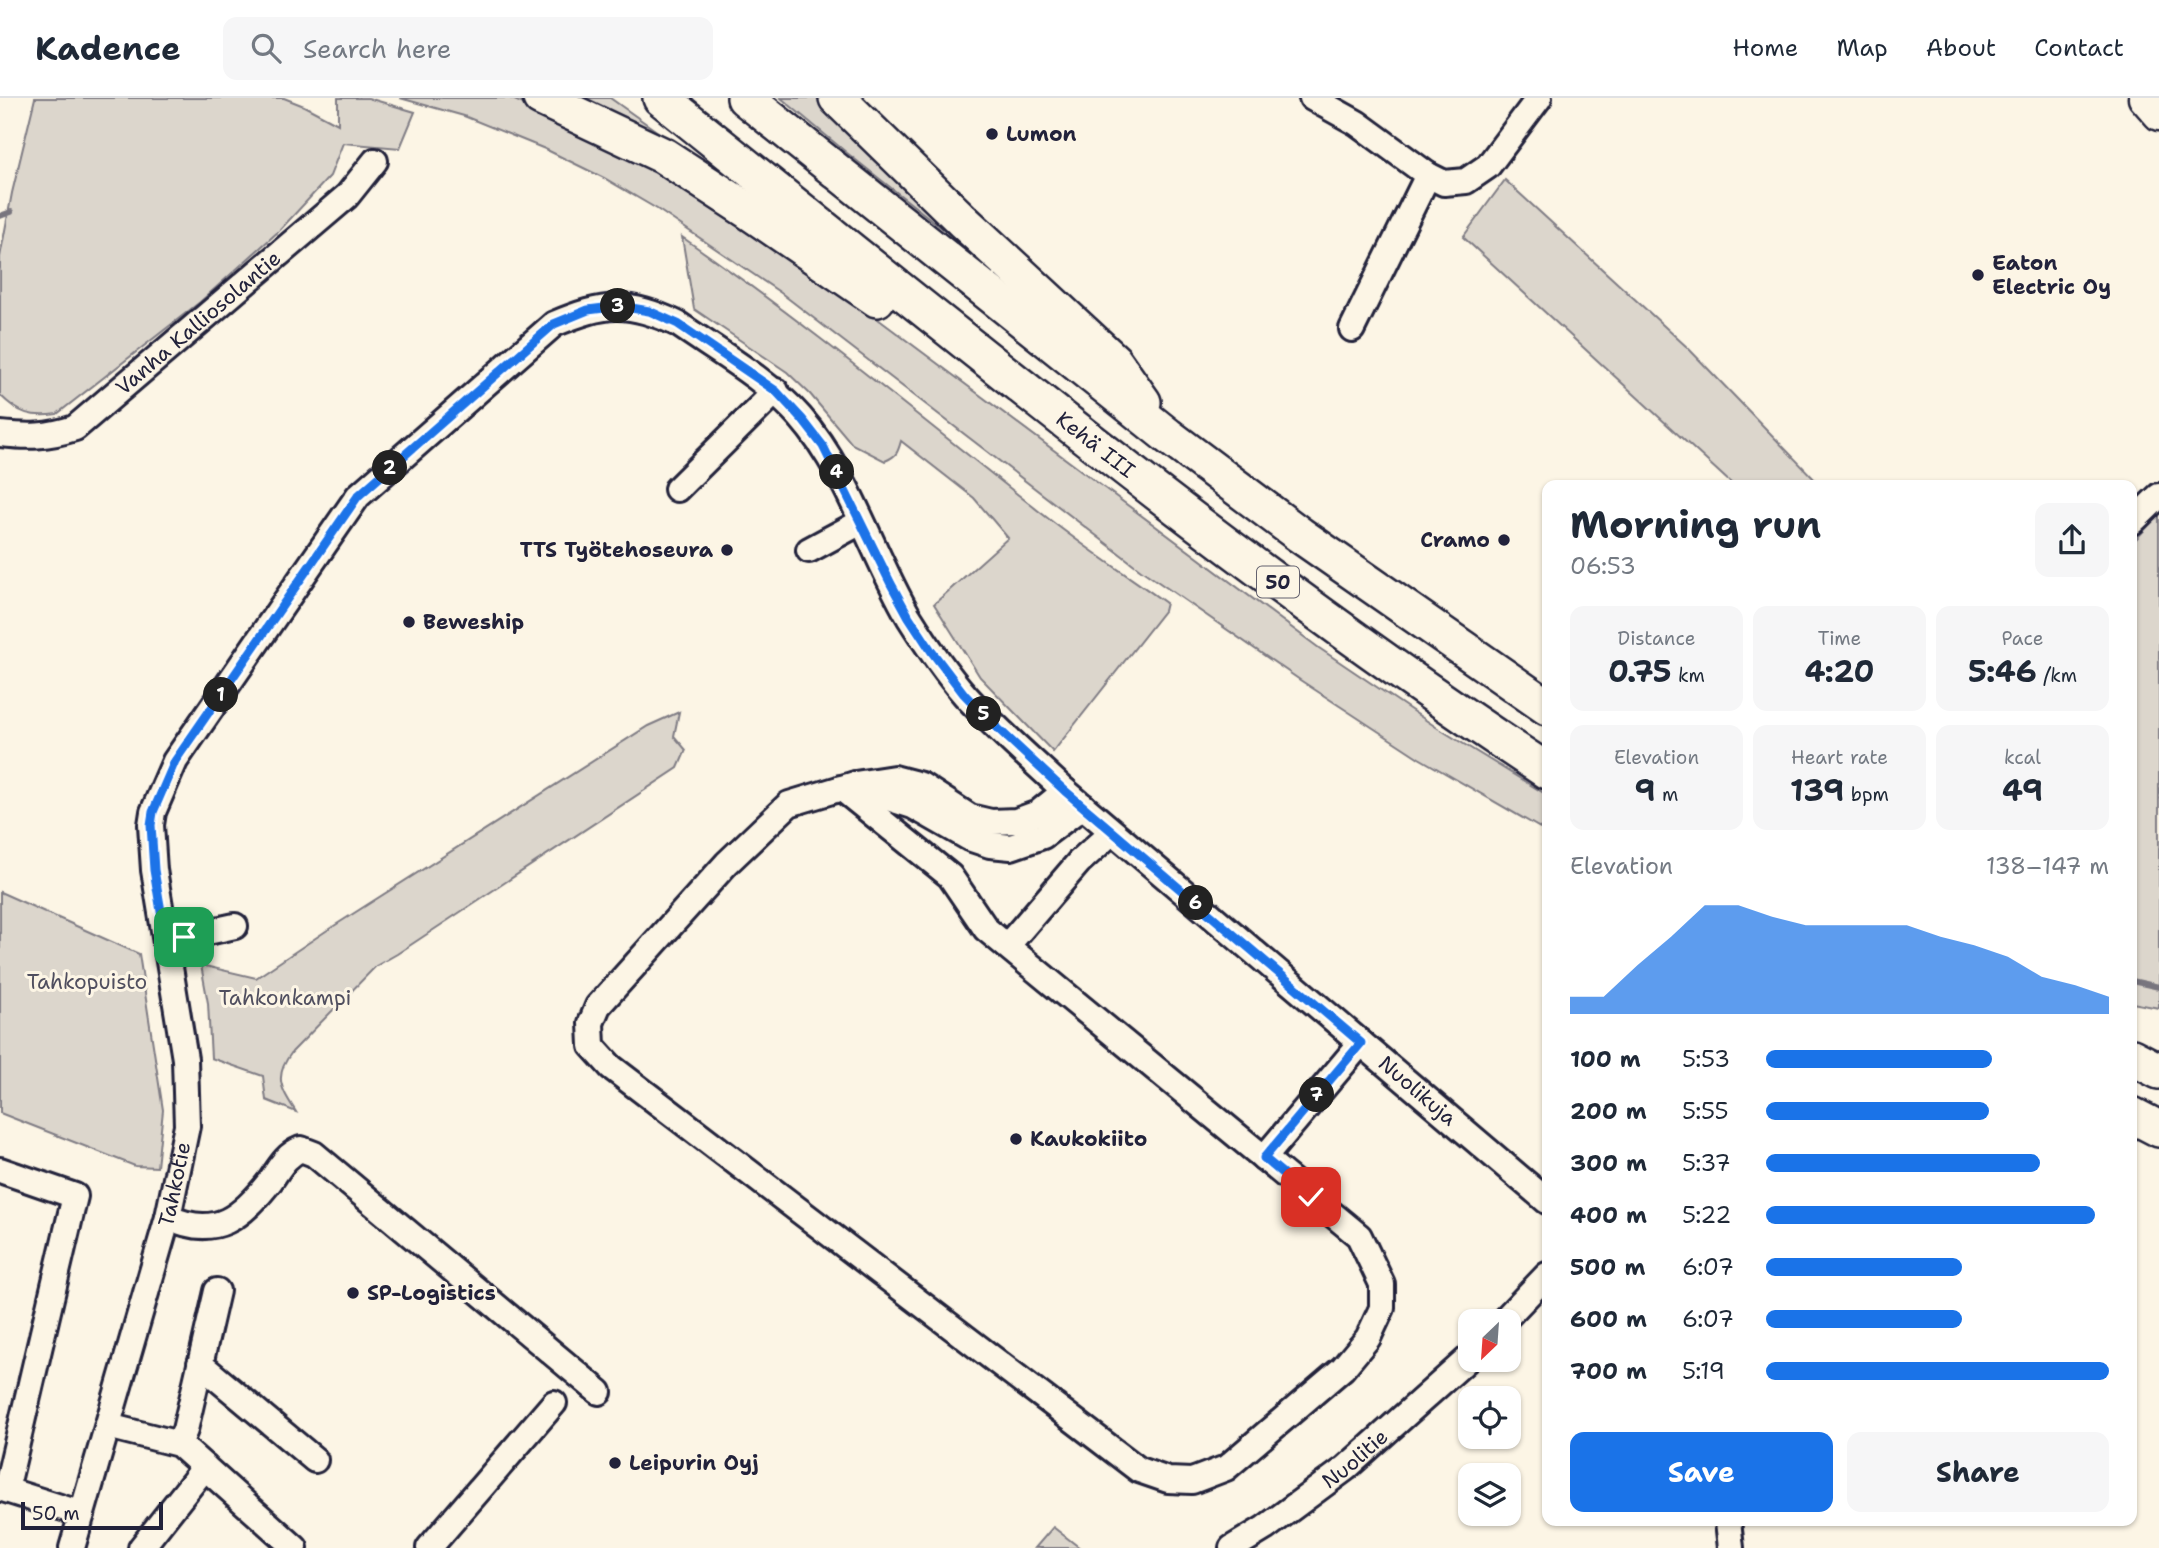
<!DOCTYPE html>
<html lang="en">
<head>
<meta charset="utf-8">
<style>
	:root { --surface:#fff; --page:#f6f6f7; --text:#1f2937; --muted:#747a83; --line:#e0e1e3; --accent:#1a73e8 }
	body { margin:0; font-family:"Shantell Sans",sans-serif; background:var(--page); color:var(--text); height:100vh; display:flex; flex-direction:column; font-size:26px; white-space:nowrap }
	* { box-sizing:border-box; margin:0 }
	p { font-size:23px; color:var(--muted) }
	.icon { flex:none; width:38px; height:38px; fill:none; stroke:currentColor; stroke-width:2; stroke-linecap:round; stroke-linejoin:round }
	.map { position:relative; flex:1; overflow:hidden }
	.details { position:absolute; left:1542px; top:382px; width:595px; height:1046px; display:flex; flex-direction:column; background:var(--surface); border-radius:14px; box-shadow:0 2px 5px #0004 }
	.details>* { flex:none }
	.needle { width:46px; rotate:205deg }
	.buttons { position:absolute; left:1458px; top:1211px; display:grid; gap:14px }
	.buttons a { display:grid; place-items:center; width:63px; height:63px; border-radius:14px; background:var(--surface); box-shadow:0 2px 5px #0004; font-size:35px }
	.scale { position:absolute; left:21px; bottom:18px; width:142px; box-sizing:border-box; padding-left:7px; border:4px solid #22223b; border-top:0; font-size:19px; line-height:24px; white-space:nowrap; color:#22223b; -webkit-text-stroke:5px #fcf5e5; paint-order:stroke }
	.pin { position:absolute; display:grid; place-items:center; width:60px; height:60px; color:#fff; margin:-30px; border-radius:14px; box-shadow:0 4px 10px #0006 }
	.km { position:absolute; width:35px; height:35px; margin:-18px; border-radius:50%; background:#222; color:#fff; font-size:19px; line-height:35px; text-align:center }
	.round { display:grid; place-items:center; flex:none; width:74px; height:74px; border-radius:14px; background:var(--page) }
	.overview { display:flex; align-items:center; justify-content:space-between; height:119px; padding:0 28px }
	h1 { font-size:38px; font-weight:700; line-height:52px }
	.stats { display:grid; grid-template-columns:repeat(3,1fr); gap:10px; height:119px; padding:7px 28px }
	.stats div { display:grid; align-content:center; border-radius:14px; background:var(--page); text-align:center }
	.stats b { font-size:30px; font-weight:700 }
	.stats small { font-size:19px; font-weight:400 }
	.stats p { font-size:19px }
	.chart { height:196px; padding:14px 28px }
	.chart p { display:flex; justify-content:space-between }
	.chart svg { width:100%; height:126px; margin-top:7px; fill:var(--accent); opacity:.7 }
	.cta { display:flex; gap:14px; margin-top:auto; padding:14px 28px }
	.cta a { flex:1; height:80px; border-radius:14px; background:var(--accent); color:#fff; font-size:28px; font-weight:700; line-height:80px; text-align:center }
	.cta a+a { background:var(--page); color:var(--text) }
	ul { padding:0 28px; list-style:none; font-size:23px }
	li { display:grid; grid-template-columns:112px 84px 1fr; align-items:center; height:52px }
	li i { height:18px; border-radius:9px; background:var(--accent) }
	header { display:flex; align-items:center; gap:42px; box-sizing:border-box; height:98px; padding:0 35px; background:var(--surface); border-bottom:2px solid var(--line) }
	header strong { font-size:33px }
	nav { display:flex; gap:38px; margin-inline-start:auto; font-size:24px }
	.search { width:490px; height:63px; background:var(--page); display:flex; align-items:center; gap:18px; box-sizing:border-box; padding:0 24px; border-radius:14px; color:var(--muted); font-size:26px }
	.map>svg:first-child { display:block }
	.green { fill:#dcd6cc; stroke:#7f7c84; stroke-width:2 }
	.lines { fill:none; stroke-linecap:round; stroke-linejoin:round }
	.stream { stroke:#78757e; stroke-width:6 }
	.minor-casing { stroke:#22223b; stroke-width:30 }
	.major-casing { stroke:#22223b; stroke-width:35 }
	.highway-casing { stroke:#22223b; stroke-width:40 }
	.minor { stroke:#fcf5e5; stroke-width:24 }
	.major { stroke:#fcf5e5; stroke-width:30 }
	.highway { stroke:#fcf5e5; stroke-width:35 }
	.route-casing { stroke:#fff; stroke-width:14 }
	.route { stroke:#1a73e8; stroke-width:9 }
	.poi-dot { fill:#22223b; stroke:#fcf5e5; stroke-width:2.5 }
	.labels { text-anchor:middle; stroke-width:6; stroke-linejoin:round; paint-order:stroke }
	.shield { fill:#fcf5e5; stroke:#63616e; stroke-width:2 }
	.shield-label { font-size:19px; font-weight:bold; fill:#22223b }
	.poi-label { font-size:21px; font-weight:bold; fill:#22223b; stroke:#fcf5e5; text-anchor:start }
	.street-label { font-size:21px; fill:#22223b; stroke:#fcf5e5 }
	.park-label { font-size:21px; fill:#504f5f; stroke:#fcf5e5 }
</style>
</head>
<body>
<header>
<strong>Kadence</strong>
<div class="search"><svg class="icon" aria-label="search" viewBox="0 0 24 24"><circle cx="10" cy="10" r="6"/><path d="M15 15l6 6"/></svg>Search here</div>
<nav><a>Home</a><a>Map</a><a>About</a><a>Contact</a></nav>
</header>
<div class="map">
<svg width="2159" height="1450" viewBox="0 0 2159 1450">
	<rect width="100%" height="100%" fill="#fcf5e5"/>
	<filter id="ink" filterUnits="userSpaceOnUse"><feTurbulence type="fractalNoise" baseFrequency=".0143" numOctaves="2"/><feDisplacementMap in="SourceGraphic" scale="14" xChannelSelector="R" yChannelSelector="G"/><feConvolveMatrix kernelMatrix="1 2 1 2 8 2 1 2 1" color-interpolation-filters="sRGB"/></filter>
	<g filter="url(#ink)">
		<g class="green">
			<path d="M35,0H284L304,8L338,26V0H368L415,14L400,50L343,45L330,78L280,132L200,204L57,316C32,320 19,316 0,297V159L12,95Z"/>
			<path d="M400,0H510L576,29L655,70L835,189L1319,550L1436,629L1547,697V734L1419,660L1300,582L1141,472L781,195L657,111L604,80L545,51L464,18Z"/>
			<path d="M564,0H610L720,78Z"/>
			<path d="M781,0H817L884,67L1015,188L847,55Z"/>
			<path d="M1505,82L1688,250L1820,387H1733L1463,139Z"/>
			<path d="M682,139C808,226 925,324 1045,418C1084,449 1126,476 1166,505L1164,513L1053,654L980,579L934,506L1008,440L974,400L901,343C898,354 897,358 885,363L852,346L810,296L787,274L694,211Z"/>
			<path d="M2159,417V910L2132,905V445Z"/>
			<path d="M679,614L674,638L686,652L678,670L397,856L376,868L292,954C273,979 281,990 296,1014L266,1002L263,978L211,960L208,905L201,867L256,880L326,833L648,628Z"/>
			<path d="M0,794L139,856L163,1012L157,1069L135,1068L0,1015Z"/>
			<path d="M1053,1429L1080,1450H1035Z"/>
		</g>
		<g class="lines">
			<g class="stream">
				<path d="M0,118L11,114"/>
				<path d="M2132,883L2159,889"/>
			</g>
			<g class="minor-casing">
				<g id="minor">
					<path d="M1312,0L1357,25L1428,77L1444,85L1466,83L1488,68L1539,0"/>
					<path d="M1352,231L1428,77"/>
					<path id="s1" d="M0,336C29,339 47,339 75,330L347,98L375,63"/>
					<path d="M677,391L776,293"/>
					<path d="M2132,424L2159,398"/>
					<path d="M809,452L861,424"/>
					<path d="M856,686L888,700L913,708L969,740L990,747L1011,749L1043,738L1083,708"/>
					<path d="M841,690L950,778L986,831L1359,1138L1382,1186V1210L1368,1240L1343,1270L1226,1370L1192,1383L1168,1382L1139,1372L611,969L592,948L591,925L598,908L727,765L789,706L855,686L894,680L921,687L970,719L991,724L1016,723L1038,715L1065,693"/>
					<path d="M166,843L235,828"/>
					<path d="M1007,848L1079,764L1112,734"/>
					<path d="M1264,1060L1361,945"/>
					<path d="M0,1072L75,1098L6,1392L82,1416"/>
					<path d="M168,1119C216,1142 242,1119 271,1082C280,1069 286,1057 301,1051L314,1056L599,1294"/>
					<path d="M1503,1223L1547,1177"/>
					<path d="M200,1266L315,1362"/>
					<path d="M108,1328L179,1346L295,1450"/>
					<path d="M179,1346L185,1332L217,1193"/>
					<path d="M1728,1423L1731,1450"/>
					<path id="s2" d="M72,1450L168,1119L187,1028L185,961L154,772L151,727L153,714L175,663L358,398L554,226C605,205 627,202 678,226C720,255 766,281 800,319C848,373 872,456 909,519C926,546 944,573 965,597C996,631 1031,661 1065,693L1547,1103"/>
					<path d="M141,1450L205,1369"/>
					<path d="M429,1450L554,1305"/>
					<path id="s3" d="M1232,1450L1265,1430L1346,1370L1470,1259"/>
				</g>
			</g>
			<g class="major-casing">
				<path id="major" d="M2144,0L2159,17"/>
			</g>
			<g class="highway-casing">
				<g id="highway">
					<path d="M541,0L664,58L747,112L877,201"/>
					<path id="s4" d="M661,0C950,231 1236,470 1547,673"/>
					<path d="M745,0L1168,338L1300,437L1547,609"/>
					<path d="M837,0L964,124L1114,263L1143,304"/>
					<path d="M2132,959L2159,973"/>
					<path d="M2132,1017L2159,1031"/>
				</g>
			</g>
			<use href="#minor" class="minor"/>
			<use href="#major" class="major"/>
			<use href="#highway" class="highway"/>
		</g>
	</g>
	<g class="lines" filter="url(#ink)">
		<g class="route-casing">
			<path id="route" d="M184,839L166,843L154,772L151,727L153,714L175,663L358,398L554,226L588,212L620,208L649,213L678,226L776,293L802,321L823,348L891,486L909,519L932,554L964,596L991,624L1065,693L1361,945L1264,1060L1311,1099"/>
		</g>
		<use href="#route" class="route"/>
	</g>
	<g class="poi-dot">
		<circle cx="992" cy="36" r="7"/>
		<circle cx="1978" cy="177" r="7"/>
		<circle cx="1504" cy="442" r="7"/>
		<circle cx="727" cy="452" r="7"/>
		<circle cx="409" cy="524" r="7"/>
		<circle cx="1016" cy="1041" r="7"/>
		<circle cx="353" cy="1195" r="7"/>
		<circle cx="615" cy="1365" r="7"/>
	</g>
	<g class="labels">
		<rect class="shield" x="1257" y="468.5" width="42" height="31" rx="5"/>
		<g class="shield-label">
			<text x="1278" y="491">50</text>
		</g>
		<g class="poi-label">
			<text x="1006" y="43">Lumon</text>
			<text x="1992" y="172">Eaton<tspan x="1992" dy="24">Electric Oy</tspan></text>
			<text x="1490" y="449" text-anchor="end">Cramo</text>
			<text x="713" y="459" text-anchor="end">TTS Työtehoseura</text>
			<text x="423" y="531">Beweship</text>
			<text x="1030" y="1048">Kaukokiito</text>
			<text x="367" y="1202">SP-Logistics</text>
			<text x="629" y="1372">Leipurin Oyj</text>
		</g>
		<g class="street-label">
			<text dy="7" stroke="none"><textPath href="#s1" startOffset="238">Vanha Kalliosolantie</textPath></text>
			<text dy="7" stroke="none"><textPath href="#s4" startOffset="556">Kehä III</textPath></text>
			<text dy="7" stroke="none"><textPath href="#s2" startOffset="2602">Nuolikuja</textPath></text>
			<text dy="7" stroke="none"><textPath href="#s2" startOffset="378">Tahkotie</textPath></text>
			<text dy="7" stroke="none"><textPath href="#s3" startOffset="152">Nuolitie</textPath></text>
		</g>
		<g class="park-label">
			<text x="87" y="891">Tahkopuisto</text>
			<text x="285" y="907">Tahkonkampi</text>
		</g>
	</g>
</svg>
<div class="buttons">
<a><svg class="needle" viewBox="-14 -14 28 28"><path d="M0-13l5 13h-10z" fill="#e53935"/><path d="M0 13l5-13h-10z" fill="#747a83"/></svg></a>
<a><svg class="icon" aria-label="locate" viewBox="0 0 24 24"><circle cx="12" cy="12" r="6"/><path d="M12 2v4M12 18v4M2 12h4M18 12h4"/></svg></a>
<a><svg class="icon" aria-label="layers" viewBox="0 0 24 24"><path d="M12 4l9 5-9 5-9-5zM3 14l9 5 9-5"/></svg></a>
</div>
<div class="scale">50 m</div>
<div class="pin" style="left:184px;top:839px;background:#1e9e55"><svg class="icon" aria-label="arrive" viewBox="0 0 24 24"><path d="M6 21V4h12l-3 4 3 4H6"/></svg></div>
<div class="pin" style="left:1311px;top:1099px;background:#d93025"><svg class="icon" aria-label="check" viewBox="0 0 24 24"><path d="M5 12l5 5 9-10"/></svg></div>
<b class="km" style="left:221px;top:597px">1</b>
<b class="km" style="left:390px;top:370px">2</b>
<b class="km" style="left:618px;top:208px">3</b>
<b class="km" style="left:837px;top:374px">4</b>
<b class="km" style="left:984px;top:616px">5</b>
<b class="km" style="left:1196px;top:805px">6</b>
<b class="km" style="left:1317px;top:997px">7</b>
<section class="details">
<div class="overview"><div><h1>Morning run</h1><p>06:53</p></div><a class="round"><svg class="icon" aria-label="share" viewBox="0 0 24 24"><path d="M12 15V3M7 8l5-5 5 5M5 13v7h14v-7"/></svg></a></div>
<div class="stats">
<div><p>Distance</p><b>0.75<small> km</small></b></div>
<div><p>Time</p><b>4:20</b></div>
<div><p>Pace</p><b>5:46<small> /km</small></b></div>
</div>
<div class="stats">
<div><p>Elevation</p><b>9<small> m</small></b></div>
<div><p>Heart rate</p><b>139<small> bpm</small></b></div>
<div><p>kcal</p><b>49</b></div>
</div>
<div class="chart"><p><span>Elevation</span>138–147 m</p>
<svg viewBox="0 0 160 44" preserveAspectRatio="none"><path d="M0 44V38L10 38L20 27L30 17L40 6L50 6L60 10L70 13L80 13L90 13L100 13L110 17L120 20L130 24L140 31L150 34L160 38V44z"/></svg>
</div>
<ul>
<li><b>100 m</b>5:53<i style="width:66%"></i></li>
<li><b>200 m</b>5:55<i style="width:65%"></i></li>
<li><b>300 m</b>5:37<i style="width:80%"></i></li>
<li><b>400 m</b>5:22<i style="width:96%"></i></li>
<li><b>500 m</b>6:07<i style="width:57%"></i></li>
<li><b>600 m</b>6:07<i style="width:57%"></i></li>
<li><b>700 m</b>5:19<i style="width:100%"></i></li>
</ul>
<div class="cta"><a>Save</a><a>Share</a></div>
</section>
</div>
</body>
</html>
